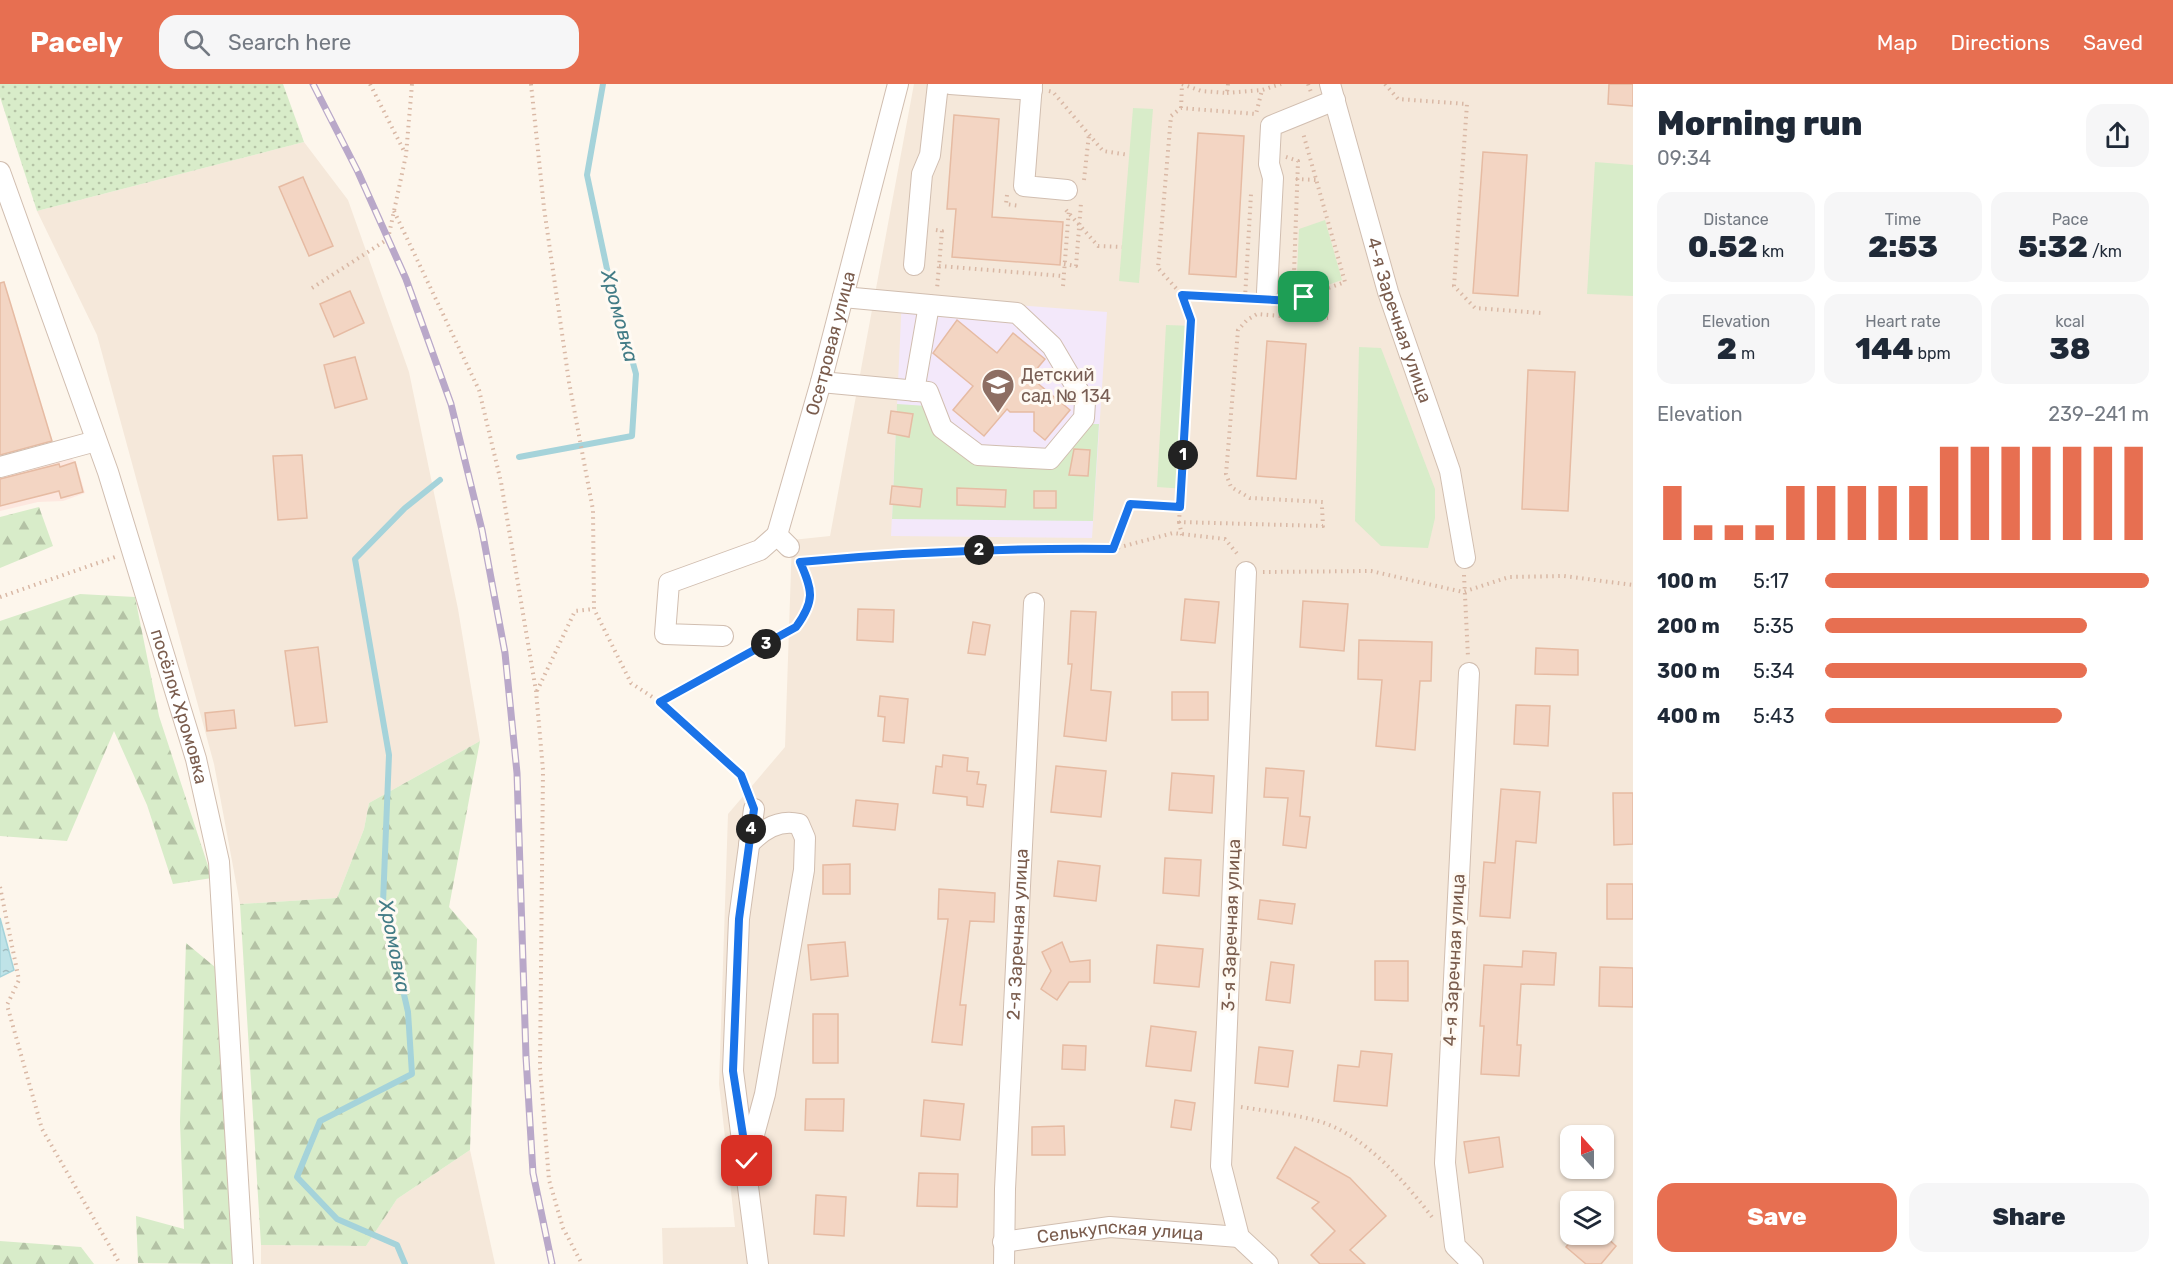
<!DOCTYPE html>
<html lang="en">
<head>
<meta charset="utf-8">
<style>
	:root { --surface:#fff; --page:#f6f6f7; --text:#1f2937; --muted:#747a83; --accent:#e76f51 }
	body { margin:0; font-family:Rubik,sans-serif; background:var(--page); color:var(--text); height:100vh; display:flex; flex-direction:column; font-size:22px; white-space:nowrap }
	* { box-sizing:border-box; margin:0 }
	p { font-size:20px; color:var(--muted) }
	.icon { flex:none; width:33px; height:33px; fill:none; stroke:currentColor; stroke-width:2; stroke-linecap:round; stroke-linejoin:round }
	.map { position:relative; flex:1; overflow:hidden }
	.panel { display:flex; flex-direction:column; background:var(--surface); width:540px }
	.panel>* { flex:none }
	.needle { width:39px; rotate:339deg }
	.buttons { position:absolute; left:1560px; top:1041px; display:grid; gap:12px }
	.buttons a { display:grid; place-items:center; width:54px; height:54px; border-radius:12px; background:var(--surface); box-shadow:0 2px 4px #0004; font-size:30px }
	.pin { position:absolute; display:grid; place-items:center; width:51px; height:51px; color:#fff; margin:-26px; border-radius:12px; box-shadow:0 3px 9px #0006 }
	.km { position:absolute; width:30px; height:30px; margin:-15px; border-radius:50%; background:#222; color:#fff; font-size:16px; line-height:30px; text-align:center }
	.round { display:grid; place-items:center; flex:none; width:63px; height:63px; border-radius:18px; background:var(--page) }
	.headline { display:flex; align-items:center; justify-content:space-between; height:102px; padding:0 24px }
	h1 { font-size:33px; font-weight:800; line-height:45px }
	.stats { display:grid; grid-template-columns:repeat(3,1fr); gap:9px; height:102px; padding:6px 24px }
	.stats div { display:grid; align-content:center; border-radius:15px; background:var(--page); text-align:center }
	.stats b { font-size:30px; font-weight:800 }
	.stats small { font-size:16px; font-weight:400 }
	.stats p { font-size:16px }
	.chart { height:168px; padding:12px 24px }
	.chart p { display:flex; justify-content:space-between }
	.chart svg { width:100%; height:108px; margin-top:6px; stroke:var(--accent); stroke-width:6 }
	.primary-button { display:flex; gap:12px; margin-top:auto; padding:12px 24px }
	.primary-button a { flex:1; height:69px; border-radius:18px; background:var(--accent); color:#fff; font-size:24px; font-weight:800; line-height:69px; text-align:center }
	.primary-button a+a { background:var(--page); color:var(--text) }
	ul { padding:0 24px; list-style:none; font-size:20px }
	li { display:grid; grid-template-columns:96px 72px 1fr; align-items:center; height:45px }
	li i { height:15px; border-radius:8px; background:var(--accent) }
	header { display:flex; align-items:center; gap:36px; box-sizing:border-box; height:84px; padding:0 30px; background:var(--accent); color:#fff }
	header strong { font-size:28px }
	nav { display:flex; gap:33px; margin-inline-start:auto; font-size:21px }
	.search { width:420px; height:54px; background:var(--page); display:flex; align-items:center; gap:15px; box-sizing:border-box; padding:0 21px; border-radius:18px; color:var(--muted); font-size:22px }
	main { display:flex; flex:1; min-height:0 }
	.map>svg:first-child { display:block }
	.residential { fill:#f5e8da; fill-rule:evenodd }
	.commercial { fill:#fde8e0 }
	.education { fill:#f3e8fa }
	.grass { fill:url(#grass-dots) }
	.forest { fill:url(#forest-firs) }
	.green { fill:#d8ecc9 }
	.water { fill:url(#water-ripples); stroke:#a5d3da; stroke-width:1.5 }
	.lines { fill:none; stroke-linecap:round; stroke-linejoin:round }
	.stream { stroke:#a5d3da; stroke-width:6 }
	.building { fill:#f3d5c3; stroke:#e6bba3; stroke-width:1.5 }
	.minor-casing { stroke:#d1beb0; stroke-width:22 }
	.path { stroke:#d9b8a5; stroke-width:4; stroke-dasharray:1.5 4.5; stroke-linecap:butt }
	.minor { stroke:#fff; stroke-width:20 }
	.rail-casing { stroke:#b9a8c9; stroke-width:7 }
	.rail { stroke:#fffaf3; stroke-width:4.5; stroke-dasharray:14; stroke-linecap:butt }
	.route-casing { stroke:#fff; stroke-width:12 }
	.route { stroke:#1a73e8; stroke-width:8 }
	.labels { text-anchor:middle; stroke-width:6; stroke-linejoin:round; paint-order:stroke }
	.street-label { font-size:18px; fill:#7a5c4d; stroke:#fffaf3 }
	.education-label { font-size:18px; fill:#785e54; stroke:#fffaf3; text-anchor:start }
	.water-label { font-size:20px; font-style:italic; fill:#437c86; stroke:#fffaf3 }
</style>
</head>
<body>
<header>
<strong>Pacely</strong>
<div class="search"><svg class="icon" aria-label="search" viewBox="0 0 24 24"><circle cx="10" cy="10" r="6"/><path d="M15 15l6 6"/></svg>Search here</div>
<nav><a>Map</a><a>Directions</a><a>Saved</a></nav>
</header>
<main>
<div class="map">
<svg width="1633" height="1180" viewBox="0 0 1633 1180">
	<defs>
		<pattern id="grass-dots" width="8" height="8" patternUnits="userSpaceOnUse" patternTransform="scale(1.5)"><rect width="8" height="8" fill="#d8ecc9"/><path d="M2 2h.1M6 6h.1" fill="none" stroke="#b4c2a5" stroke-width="1.8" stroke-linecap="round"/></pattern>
		<pattern id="forest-firs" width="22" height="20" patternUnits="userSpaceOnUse" patternTransform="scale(1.5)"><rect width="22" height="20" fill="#d8ecc9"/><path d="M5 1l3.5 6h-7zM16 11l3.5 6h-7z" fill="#b4c2a5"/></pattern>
		<pattern id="water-ripples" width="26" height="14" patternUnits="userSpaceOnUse" patternTransform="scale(1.5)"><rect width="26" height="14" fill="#bfe3e8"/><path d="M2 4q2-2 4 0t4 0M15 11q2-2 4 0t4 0" fill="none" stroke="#a0bbbe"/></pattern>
	</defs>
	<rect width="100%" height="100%" fill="#fdf6ec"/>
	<g class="residential">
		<path d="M914,0H1633V1180H1484L1462,1157L1443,951L1462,1180H663L662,1144L735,1143L719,1000L728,730L785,663L792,456L830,452ZM1570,1052H1604V1084H1570ZM1570,1118H1604V1150H1570Z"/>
		<path d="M304,58L348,116L409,288L458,525L480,657L369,719L364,745L337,814L240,820L214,680L97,251L37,127Z"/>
		<path d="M470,1066L495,1180H261V1161L366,1162L397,1115Z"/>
	</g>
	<path class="commercial" d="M68,372L76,378L85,409L63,417L38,418L0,427V387Z"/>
	<path class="education" d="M902,212L1107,228L1092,454L891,452Z"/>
	<path class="grass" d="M0,0H283L304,58L37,127L0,13Z"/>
	<g class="forest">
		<path d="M39,423L53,462L0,484V433Z"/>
		<path d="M80,510L135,513L159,632L212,794L173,800L147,721L114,647L67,757L0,752V537Z"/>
		<path d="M480,657L449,823L477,855L470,1066L397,1115L366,1162L261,1161L240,820L337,814L364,745L369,719Z"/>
		<path d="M186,859L221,888L234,1180L138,1179L136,1132L184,1145L180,1038Z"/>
		<path d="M0,1157L81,1163L94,1180H0Z"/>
	</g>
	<g class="green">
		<path d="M1133,24L1153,25L1139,199L1119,197Z"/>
		<path d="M1595,78L1633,81V212L1587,210Z"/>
		<path d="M1325,136L1342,196L1296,212L1299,145Z"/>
		<path d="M1166,241L1195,242L1186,405L1157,403Z"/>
		<path d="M1359,263L1381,264L1435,405V434L1428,464L1381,462L1355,437Z"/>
		<path d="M897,320L927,322L938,348L1048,382L1087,340H1099L1093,437L892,435Z"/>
	</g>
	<path class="water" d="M0,834L14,886L0,893Z"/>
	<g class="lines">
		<g class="stream">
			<path d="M519,373L632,352L636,290L607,185L587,91L603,0"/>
			<path d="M405,1180L397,1161L337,1135L297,1093L320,1037L412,990L408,928L383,819L389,671L355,475L405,424L440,396"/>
		</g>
	</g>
	<g class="building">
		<path d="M1609,0H1633V22L1608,20Z"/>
		<path d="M954,31L999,35L992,133L1063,138L1060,181L952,173L956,125H947Z"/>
		<path d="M1198,49L1244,52L1236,193L1189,190Z"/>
		<path d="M1483,68L1527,71L1518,212L1473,209Z"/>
		<path d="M303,93L333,162L309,172L279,103Z"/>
		<path d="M4,198L52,357L0,371V199Z"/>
		<path d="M350,207L364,239L334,253L320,220Z"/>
		<path d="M957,236L997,269L1013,249L1045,275L1030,293L1070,326L1045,356L1034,347V328H1010L1007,325L984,352L953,326L973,302L933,269Z"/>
		<path d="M1267,257L1306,260L1296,395L1257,392Z"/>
		<path d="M355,273L367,315L335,324L324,281Z"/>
		<path d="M1528,286L1575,288L1568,427L1522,425Z"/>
		<path d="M891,327L913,330L909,353L888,349Z"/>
		<path d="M1074,365L1090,366L1088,392L1069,391Z"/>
		<path d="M302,371L307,434L278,436L273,372Z"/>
		<path d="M75,378L83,408L61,414L59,407L0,422V395L59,380L60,383Z"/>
		<path d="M892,402L922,405L920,423L890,420Z"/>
		<path d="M957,404L1006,406L1005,423L957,421Z"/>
		<rect x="1034" y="407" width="22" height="17"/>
		<path d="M1185,515L1219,518L1215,559L1181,556Z"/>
		<path d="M1303,517L1348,520L1344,567L1300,563Z"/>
		<path d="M858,525L894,526L893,558L857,556Z"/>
		<path d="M1071,527L1096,528L1091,606L1111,608L1106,657L1064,652L1072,580H1068Z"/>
		<path d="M973,538L990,541L985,571L968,569Z"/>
		<path d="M1359,556L1432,558L1431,597H1420L1415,666L1376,662L1382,596L1358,595Z"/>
		<path d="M318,563L327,638L295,642L285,567Z"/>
		<path d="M1536,564L1578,566V591L1535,590Z"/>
		<rect x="1172" y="608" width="36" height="28"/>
		<path d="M880,612L908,615L904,659L883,657L885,633L878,632Z"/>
		<path d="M1516,621L1550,622L1548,662L1514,660Z"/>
		<path d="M234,626L236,644L207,647L205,629Z"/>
		<path d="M943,671L968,674L967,687L979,688L977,700L986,701L983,723L967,721V713L933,709L936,682L942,683Z"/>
		<path d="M1056,682L1106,687L1101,733L1051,728Z"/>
		<path d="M1266,684L1304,687L1300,732L1310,733L1306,764L1283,761L1288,714L1264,713Z"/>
		<path d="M1172,689L1214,692L1212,729L1169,726Z"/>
		<path d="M1501,705L1540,708L1536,759L1516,757L1510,834L1480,832L1484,778L1495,779Z"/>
		<path d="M1613,709H1633V760L1614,761Z"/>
		<path d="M856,716L898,720L895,746L853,742Z"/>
		<path d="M1165,774L1201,776L1199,812L1163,809Z"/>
		<path d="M1058,777L1100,782L1096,817L1054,812Z"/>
		<path d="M850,780V810H823V781Z"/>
		<rect x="1607" y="800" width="26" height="35"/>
		<path d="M939,805L995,809L994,838L970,837L960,921H966L962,961L932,958L948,835H938Z"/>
		<path d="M1260,816L1295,820L1292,840L1258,835Z"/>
		<path d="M845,858L848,892L811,896L808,861Z"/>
		<path d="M1062,858L1070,878L1090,876V898H1069L1057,916L1041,905L1051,887L1042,868Z"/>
		<path d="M1157,861L1203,865L1199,903L1154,899Z"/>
		<path d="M1523,867L1556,869L1554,901L1521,900L1517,961H1521L1519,992L1481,990L1484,942H1480L1484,881L1522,883Z"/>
		<path d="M1375,877H1408V917L1375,916Z"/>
		<path d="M1271,878L1294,881L1290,919L1266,916Z"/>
		<path d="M1600,883L1633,884V923L1599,922Z"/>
		<rect x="813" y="930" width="25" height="49"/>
		<path d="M1151,942L1196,948L1191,987L1146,982Z"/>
		<path d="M1063,961L1086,962L1085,986L1062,985Z"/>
		<path d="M1259,963L1293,967L1288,1003L1255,999Z"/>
		<path d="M1361,967L1392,970L1387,1022L1334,1017L1338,981L1359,983Z"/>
		<path d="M806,1015H844L843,1047L805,1046Z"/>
		<path d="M924,1016L964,1020L960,1056L921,1052Z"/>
		<path d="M1175,1016L1195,1019L1191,1046L1171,1043Z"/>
		<path d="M1064,1042L1065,1071H1032V1043Z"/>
		<path d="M1499,1053L1503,1083L1469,1089L1464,1058Z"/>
		<path d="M1295,1063L1350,1094L1386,1132L1350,1166L1365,1180H1320L1311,1171L1335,1147L1312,1124L1319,1118L1277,1094Z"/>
		<path d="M919,1089L958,1090L957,1123L917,1122Z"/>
		<path d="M816,1111L846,1113L844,1152L814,1150Z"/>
		<path d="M1577,1150H1603L1616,1162L1601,1180H1586L1566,1163Z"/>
	</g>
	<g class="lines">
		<g class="minor-casing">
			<g id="minor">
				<path d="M950,0L1032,6"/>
				<path d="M1032,0L1024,102L1067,106"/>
				<path id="s1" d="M1330,0L1388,208L1450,387L1465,474"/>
				<path id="s2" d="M0,88L108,388L196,675L219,778L243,1180"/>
				<path d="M914,181L922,90L930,71L938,0"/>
				<path d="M1267,208L1273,94L1269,80L1271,42L1335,16"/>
				<path d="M821,298L928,308L942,344L978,371L1050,375L1084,334L1085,318L1052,262L1017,229L843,213"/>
				<path d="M914,307L929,221"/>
				<path d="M0,383L96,357"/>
				<path id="s3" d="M789,463L777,451L821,298L898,0"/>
				<path d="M1246,488L1221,1082L1239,1153L1268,1180"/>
				<path d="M723,552L665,550L669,499L760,466L777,451"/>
				<path d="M1469,589L1445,1079L1455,1162L1473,1180"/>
				<path d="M754,725L739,835L733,987L758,1180"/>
				<path d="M749,1069L765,1010L804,786L805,754L799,740C779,735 762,746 749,760"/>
				<path id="s4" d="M1003,1158L1110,1143L1239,1153"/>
				<path id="s5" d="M1004,1180L1005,1105L1034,519"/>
			</g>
		</g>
		<g class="path">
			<path d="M370,0L405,69"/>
			<path d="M531,0L544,124L569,298L593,426L594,525L631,599L660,618L688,642L741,691L748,707"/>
			<path d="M1182,0L1201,7L1227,9L1228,0"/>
			<path d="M1308,0L1311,8"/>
			<path d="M1385,0L1398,15L1467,20L1454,202L1475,224L1541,229"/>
			<path d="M1049,7L1053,8L1103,67L1129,71"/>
			<path d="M1227,9L1262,6L1281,0"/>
			<path d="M1181,24L1182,1"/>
			<path d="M1286,73L1298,77L1293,217"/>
			<path d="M1296,95L1316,96"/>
			<path d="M1084,96L1089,50"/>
			<path d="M1007,111L1006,120L1020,122"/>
			<path d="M1066,126L1098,162L1122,163"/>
			<path d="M394,127L479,306L501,398L536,607L543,686L540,984L549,1096L563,1144L582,1180"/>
			<path d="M936,146L942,147L937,205"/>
			<path d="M1064,180L1076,182L1081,119"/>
			<path d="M939,182L1063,192"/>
			<path d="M1063,202L1069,125"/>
			<path d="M312,204L388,155L406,71L412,0"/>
			<path d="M1182,211L1191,236L1179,438L1323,442L1322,423"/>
			<path d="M1304,213L1316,235L1328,234"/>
			<path d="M1245,214L1251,110"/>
			<path d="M1251,214L1182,211L1158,184L1171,32L1181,24L1256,30L1262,6"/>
			<path d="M1283,216L1293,217L1345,198L1303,49"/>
			<path d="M1316,235L1257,230L1247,236L1238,246L1226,390L1231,403L1250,414L1323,418"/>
			<path d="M1179,438L1182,451"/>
			<path d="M1113,465L1130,420L1180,423"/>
			<path d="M801,478L915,469L1019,464L1113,465L1173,449L1225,455L1239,472"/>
			<path d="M1263,488L1371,487L1463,508L1509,493L1564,492L1633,501"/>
			<path d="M1464,491L1468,573"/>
			<path d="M0,513L115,473"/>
			<path d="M537,607L575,527L594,525"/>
			<path d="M660,618L796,543C814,517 813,506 800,477"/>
			<path d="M0,803L19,896L7,921L42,1045L120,1180"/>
			<path d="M1241,1023C1267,1027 1293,1030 1318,1037C1364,1050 1404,1097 1432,1133"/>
		</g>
		<use href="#minor" class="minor"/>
		<g class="rail-casing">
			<path id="rail" d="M313,0L358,88L406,195L451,320L482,446L505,569L517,689L526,973L533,1089L552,1180"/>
		</g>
		<use href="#rail" class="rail"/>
	</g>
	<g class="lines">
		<g class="route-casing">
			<path id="route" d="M747,1077L733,987L739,835L754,725L741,691L660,618L796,543C815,517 813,507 800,478C905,468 1008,464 1113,465L1130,420L1180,423L1191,236L1182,211L1293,217L1304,213"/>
		</g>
		<use href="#route" class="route"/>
	</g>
	<defs>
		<g id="school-pin" transform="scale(1.725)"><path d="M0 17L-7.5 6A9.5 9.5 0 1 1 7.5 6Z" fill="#8d6e63" stroke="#fffaf3"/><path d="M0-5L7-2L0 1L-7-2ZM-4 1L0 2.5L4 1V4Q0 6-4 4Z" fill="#fff"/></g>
	</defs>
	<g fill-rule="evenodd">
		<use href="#school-pin" x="998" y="301"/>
	</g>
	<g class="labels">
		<g class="street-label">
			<text dy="6" stroke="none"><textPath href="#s1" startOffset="246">4-я Заречная улица</textPath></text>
			<text dy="6" stroke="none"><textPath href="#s3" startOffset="216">Осетровая улица</textPath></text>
			<text dy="6" stroke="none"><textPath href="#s2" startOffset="564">посёлок Хромовка</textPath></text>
			<text transform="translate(1231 841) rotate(-88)" y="6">3-я Заречная улица</text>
			<text dy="6" stroke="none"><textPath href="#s5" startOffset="330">2-я Заречная улица</textPath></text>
			<text transform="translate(1454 876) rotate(-87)" y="6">4-я Заречная улица</text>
			<text dy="6" stroke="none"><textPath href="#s4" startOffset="118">Селькупская улица</textPath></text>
		</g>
		<g class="education-label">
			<text x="1021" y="297">Детский<tspan x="1021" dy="21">сад № 134</tspan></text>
		</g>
		<g class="water-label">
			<text transform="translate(620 232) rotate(75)" y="7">Хромовка</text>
			<text transform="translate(395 862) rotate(79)" y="7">Хромовка</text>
		</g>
	</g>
</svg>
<div class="buttons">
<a><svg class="needle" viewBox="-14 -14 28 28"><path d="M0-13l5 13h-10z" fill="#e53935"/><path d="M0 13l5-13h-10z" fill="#747a83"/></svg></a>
<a><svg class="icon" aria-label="layers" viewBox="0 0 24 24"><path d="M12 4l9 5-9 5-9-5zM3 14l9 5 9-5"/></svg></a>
</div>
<div class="pin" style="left:1304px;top:213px;background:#1e9e55"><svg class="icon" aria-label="arrive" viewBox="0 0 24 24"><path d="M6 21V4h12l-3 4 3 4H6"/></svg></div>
<div class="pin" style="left:747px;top:1077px;background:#d93025"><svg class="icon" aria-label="check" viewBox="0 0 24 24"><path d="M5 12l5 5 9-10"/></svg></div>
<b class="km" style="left:1183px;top:371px">1</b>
<b class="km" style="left:979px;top:466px">2</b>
<b class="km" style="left:766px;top:560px">3</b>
<b class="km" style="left:751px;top:745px">4</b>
</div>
<section class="panel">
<div class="headline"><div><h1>Morning run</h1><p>09:34</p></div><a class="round"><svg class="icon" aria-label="share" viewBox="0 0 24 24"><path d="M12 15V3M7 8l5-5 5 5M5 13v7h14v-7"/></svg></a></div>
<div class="stats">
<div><p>Distance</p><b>0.52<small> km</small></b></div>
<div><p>Time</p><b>2:53</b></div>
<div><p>Pace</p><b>5:32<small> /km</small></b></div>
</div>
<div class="stats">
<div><p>Elevation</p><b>2<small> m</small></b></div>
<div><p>Heart rate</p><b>144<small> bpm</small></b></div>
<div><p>kcal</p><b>38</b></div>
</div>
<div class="chart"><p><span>Elevation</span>239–241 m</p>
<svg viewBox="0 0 160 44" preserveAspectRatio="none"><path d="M5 44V22M15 44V38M25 44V38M35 44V38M45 44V22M55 44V22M65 44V22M75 44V22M85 44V22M95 44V6M105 44V6M115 44V6M125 44V6M135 44V6M145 44V6M155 44V6"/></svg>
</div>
<ul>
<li><b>100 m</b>5:17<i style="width:100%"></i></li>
<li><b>200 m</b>5:35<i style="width:81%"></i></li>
<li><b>300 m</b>5:34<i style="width:81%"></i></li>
<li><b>400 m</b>5:43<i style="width:73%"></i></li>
</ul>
<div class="primary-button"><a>Save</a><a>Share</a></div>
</section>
</main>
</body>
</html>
